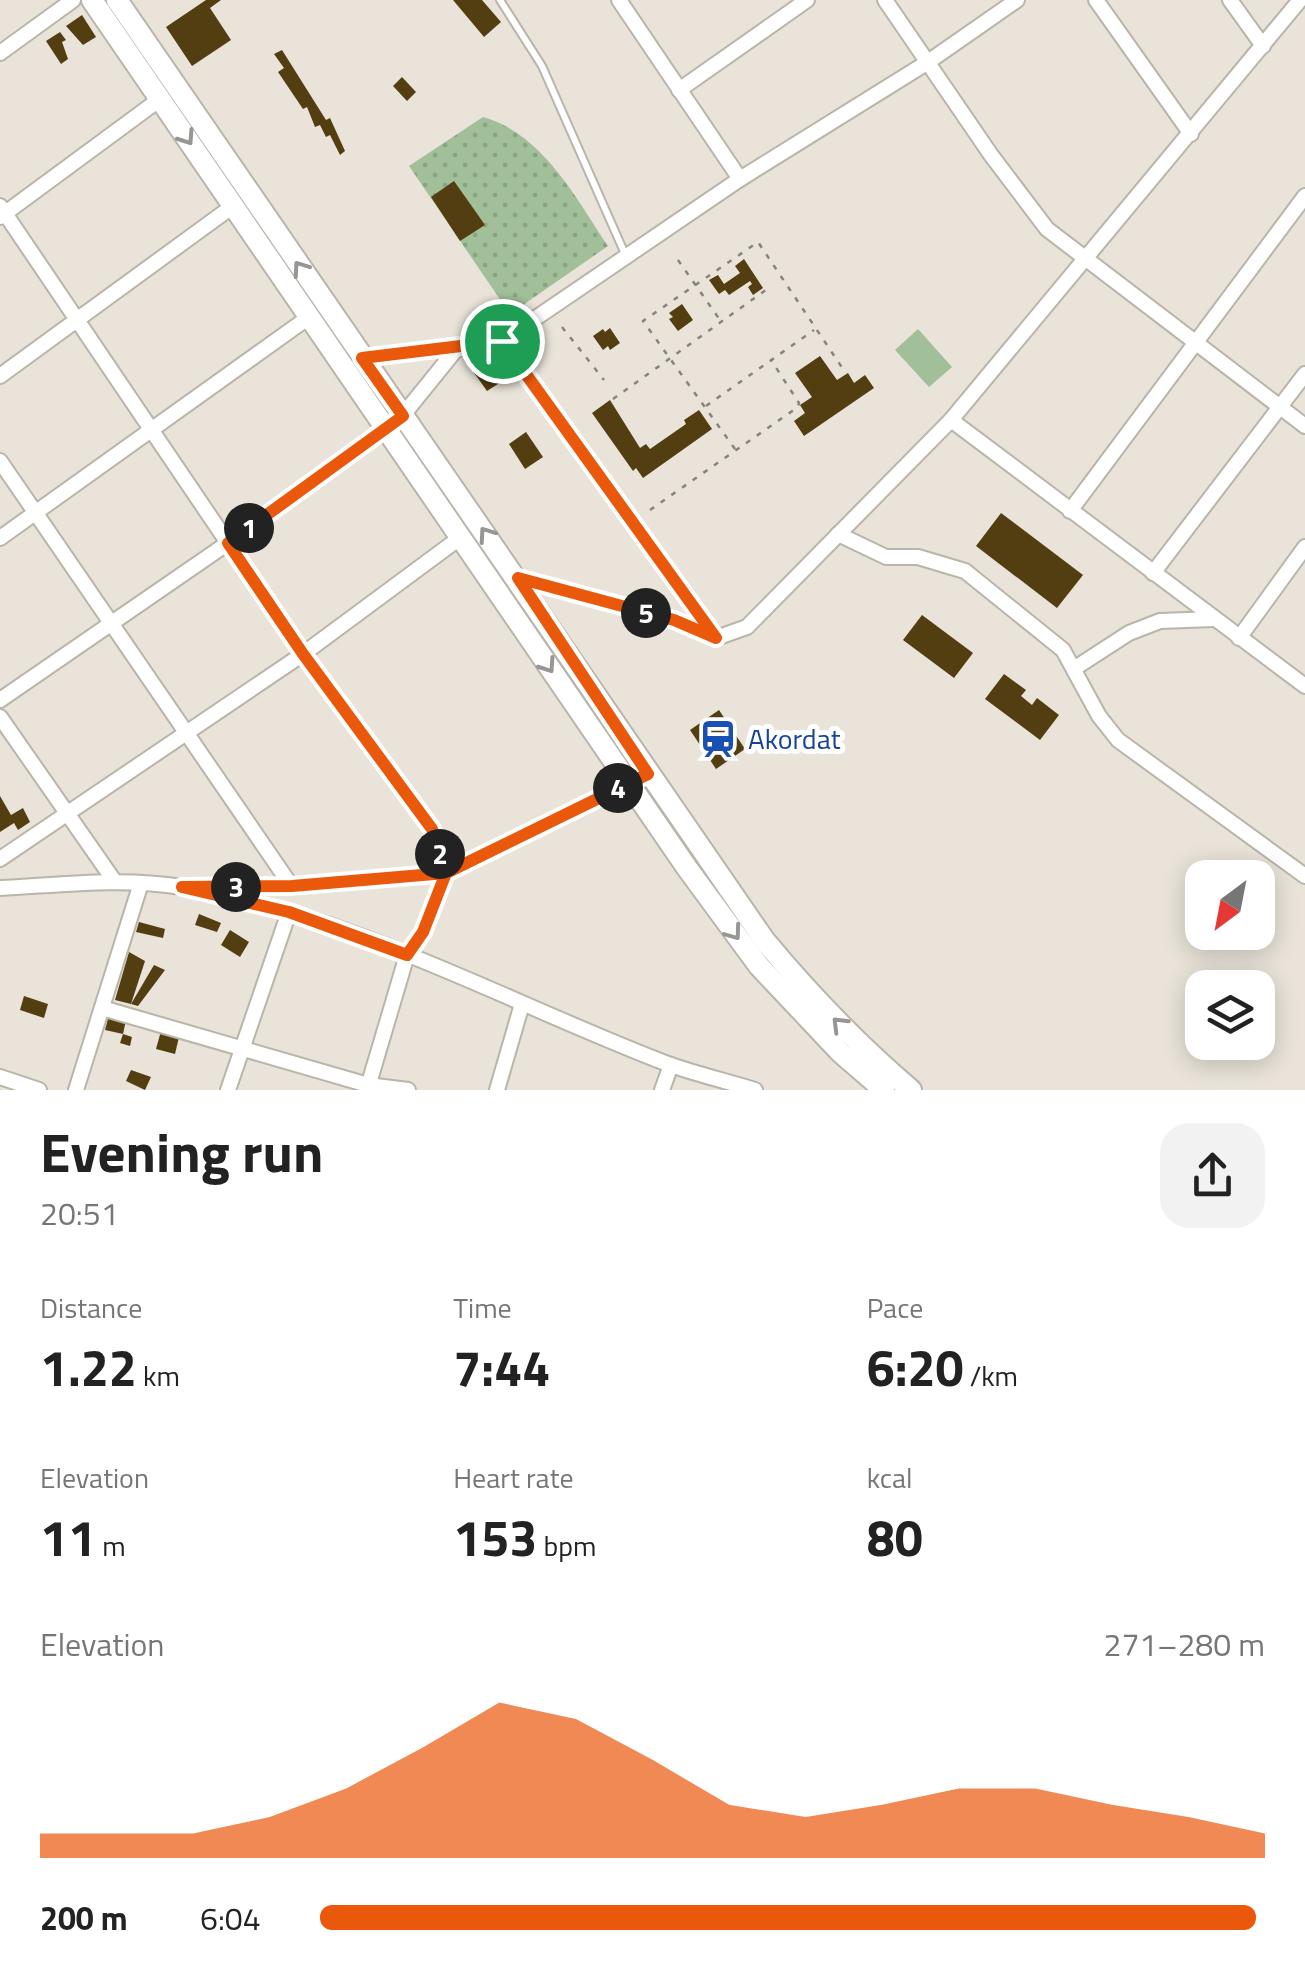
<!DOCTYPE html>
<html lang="en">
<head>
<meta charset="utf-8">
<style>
	:root { --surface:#fff; --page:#f2f2f2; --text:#222; --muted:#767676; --accent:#ea580c }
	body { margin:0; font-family:"Titillium Web",sans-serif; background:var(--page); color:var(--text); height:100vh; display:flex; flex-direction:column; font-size:38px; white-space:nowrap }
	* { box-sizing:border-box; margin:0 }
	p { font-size:32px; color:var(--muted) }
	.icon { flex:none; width:55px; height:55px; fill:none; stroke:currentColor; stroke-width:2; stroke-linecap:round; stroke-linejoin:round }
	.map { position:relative; height:1090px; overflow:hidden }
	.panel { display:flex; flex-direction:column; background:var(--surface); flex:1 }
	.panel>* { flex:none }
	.needle { width:65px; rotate:212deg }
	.buttons { position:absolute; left:1185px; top:860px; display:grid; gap:20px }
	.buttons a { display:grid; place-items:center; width:90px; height:90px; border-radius:20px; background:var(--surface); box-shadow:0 5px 25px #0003; font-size:50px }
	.pin { position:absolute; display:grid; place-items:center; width:85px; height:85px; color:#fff; margin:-42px; border:5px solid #fff; border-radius:50%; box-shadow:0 2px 10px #0007 }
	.km { position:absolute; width:50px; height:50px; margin:-25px; border-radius:50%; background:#222; color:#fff; font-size:28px; line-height:50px; text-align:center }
	.round { display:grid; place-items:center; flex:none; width:105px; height:105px; border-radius:30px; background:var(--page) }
	.overview { display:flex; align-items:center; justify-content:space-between; height:170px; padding:0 40px }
	h1 { font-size:55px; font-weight:700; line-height:75px }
	.stats { display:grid; grid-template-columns:repeat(3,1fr); gap:15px; height:170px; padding:10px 40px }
	.stats div { display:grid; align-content:center }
	.stats b { font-size:50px; font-weight:700 }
	.stats small { font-size:28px; font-weight:400 }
	.stats p { font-size:28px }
	.chart { height:280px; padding:20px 40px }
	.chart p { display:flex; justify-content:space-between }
	.chart svg { width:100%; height:180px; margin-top:10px; fill:var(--accent); opacity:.7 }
	ul { padding:0 40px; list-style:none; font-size:32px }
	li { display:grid; grid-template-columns:160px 120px 1fr; align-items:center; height:75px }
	li i { height:25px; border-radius:12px; background:var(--accent) }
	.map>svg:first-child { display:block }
	.green { fill:url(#green-dots) }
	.pitch { fill:#a1bf98 }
	.building { fill:#523e11 }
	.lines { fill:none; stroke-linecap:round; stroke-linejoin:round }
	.lane-casing { stroke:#bab5ab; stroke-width:10 }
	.street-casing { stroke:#bab5ab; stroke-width:18 }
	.primary-casing { stroke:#bab5ab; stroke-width:24 }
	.path { stroke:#88847d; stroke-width:2.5; stroke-dasharray:5 8; stroke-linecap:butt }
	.lane { stroke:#fff; stroke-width:6 }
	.street { stroke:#fff; stroke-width:14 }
	.primary { stroke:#fff; stroke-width:20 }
	.oneway { stroke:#979694 }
	.route-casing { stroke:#fff; stroke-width:20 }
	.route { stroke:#ea580c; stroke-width:12 }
	.labels { text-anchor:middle; stroke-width:10; stroke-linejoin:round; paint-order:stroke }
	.transit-label { font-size:28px; fill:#164399; stroke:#fff; text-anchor:start }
</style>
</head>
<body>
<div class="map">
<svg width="1305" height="1090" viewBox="0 0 1305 1090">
	<defs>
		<pattern id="green-dots" width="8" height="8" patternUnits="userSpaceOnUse" patternTransform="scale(2.5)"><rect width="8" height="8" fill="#a1bf98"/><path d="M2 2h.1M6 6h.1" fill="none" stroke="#8aa382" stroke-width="1.8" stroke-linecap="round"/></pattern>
	</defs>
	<rect width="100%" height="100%" fill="#e9e3d9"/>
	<path class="green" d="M483,117C543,134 575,197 608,246L510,314L409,166Z"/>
	<path class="pitch" d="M918,329L952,367L929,387L895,350Z"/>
	<g class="building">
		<path d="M206,0H221L210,8L231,40L192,66L166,27Z"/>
		<path d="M453,0H482L501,22L484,37Z"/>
		<path d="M82,15L96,37L83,45L66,26Z"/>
		<path d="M60,32L66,40L62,42L68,59L61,64L46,41Z"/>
		<path d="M282,50L326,120L330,118L345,151L340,155L330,135L326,137L320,125L315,127L307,107L303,109L278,72L284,68L274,54Z"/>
		<path d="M402,77L416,92L407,101L393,86Z"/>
		<path d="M454,181L485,225L460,241L431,197Z"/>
		<path d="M744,259L763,288L753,295L748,287L752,284L750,281L729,295L725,290L719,294L709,280L718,275L724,284L740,273L735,266Z"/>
		<path d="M682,304L693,320L678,331L669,319L673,317L669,313Z"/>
		<path d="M610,328L620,343L610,350L608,346L603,350L593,336L603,329L605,332Z"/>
		<path d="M482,348L504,380L487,391L465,360Z"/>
		<path d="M820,356L837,380L848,373L854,383L865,375L874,388L804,436L794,421L805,413L800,405L812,397L795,373Z"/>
		<path d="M610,400L640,448L646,444L650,449L686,424L684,420L699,410L712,429L643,478L636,468L633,471L592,413Z"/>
		<path d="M526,432L543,457L525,469L509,444Z"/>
		<path d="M1001,513L1083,575L1057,608L976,546Z"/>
		<path d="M922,615L973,653L954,678L903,640Z"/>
		<path d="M1004,674L1026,690L1021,696L1032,705L1037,698L1059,715L1040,740L985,699Z"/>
		<path d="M719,710L745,749L716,769L690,730Z"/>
		<path d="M0,796L11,815L23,808L30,822L18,830L14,823L0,832Z"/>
		<path d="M199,914L221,923L217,932L195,925Z"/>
		<path d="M139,922L165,929L163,938L136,932Z"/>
		<path d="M230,930L249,942L240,957L221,945Z"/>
		<path d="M129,952L145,961L131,1004L115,1000Z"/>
		<path d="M154,965L165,970L138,1006L131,1004Z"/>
		<path d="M24,996L48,1004L44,1018L20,1010Z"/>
		<path d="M109,1015L126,1020L123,1034L132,1037L130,1046L120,1043L123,1034L105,1030Z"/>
		<path d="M161,1031L179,1037L175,1054L156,1049Z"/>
		<path d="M131,1070L151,1077L145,1090L126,1081Z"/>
	</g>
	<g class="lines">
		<g class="lane-casing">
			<path id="lane" d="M500,0L542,66L625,254"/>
		</g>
		<g class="street-casing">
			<g id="street">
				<path d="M619,0L740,179"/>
				<path d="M885,0L991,155L1047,229L1305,426"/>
				<path d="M1096,0L1191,134"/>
				<path d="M1230,0L1263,46"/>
				<path d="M0,53L73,0"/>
				<path d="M679,90L807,0"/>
				<path d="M0,206L303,654L432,829L446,873L423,932L407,955L367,1090"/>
				<path d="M0,217L160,99"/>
				<path d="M502,341L715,638"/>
				<path d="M362,358L502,341L740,179L928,62L1017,0"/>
				<path d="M0,376L233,206"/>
				<path d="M951,420L1305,686"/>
				<path d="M0,461L292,887"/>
				<path d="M1070,511L1305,196"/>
				<path d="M838,534L886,557H918L965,571L1063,650L1099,716L1118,740L1305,876"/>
				<path d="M0,538L309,317"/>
				<path d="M1153,573L1305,374"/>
				<path d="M517,578L675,621L716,638L747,627L951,420L1300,0"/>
				<path d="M1239,638L1305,547"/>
				<path d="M1075,668L1129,633L1160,621L1214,619"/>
				<path d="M0,700L228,543L403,415L458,347"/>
				<path d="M0,717L115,882"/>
				<path d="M0,859L303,654L461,537"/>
				<path d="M208,887H292L446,873L648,774"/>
				<path d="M0,888C60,885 122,877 182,887C353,915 508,1003 668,1064C696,1074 726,1081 755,1090"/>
				<path d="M102,1008L368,1085L408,1090"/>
				<path d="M0,1077L39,1090"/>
				<path d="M76,1090L141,883"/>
				<path d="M228,1090L289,912"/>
				<path d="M497,1090L522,1004"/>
				<path d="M662,1090L671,1065"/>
			</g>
		</g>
		<g class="primary-casing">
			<g id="primary">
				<path d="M92,0L687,868L759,966L841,1053L884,1090"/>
				<path d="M117,0L765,941C810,995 857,1044 911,1090"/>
			</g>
		</g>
		<g class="path">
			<path d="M678,260L720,320"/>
			<path d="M562,327L604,380"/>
			<path d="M613,399L770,287"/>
			<path d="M706,406L814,330"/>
			<path d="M735,449L643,321L758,242L843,369"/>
			<path d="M650,510L798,407L799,403L771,360"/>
		</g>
		<use href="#lane" class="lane"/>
		<use href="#street" class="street"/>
		<use href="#primary" class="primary"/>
	</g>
	<defs><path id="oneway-chevron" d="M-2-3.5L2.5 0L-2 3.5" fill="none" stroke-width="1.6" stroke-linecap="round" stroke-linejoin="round" transform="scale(2.5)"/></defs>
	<g class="oneway">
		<use href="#oneway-chevron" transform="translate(187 138) rotate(56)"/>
		<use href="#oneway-chevron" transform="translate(300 268) rotate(-125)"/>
		<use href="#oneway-chevron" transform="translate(486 534) rotate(-125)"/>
		<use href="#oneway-chevron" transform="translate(548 666) rotate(56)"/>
		<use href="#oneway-chevron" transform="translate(734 933) rotate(54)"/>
		<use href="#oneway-chevron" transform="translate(839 1024) rotate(-135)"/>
	</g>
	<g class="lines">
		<g class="route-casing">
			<path id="route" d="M502,341L362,358L403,416L228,543L303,654L432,829L446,873L423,932L407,955L289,912L182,887L292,886L446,873L648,774L518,578L674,620L716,638L502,341"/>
		</g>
		<use href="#route" class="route"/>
	</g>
	<defs>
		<g id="station-bare" transform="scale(3)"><path d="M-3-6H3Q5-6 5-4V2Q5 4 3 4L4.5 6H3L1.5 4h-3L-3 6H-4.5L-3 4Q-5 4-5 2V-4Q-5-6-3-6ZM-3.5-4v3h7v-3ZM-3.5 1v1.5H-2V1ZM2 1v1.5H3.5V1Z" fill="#1a4fb4" stroke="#fff" stroke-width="2.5" paint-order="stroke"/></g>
	</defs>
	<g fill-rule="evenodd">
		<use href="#station-bare" x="718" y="739"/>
	</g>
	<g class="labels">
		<g class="transit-label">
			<text x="748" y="749">Akordat</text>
		</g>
	</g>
</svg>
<div class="buttons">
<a><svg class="needle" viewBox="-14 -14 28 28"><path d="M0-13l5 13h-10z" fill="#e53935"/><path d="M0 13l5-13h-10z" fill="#767676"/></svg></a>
<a><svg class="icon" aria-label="layers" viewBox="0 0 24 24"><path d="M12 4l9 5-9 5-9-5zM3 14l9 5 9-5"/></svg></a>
</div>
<div class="pin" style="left:502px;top:341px;background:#1e9e55"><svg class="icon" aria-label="arrive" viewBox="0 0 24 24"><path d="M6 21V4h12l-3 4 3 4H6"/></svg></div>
<b class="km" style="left:249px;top:528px">1</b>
<b class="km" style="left:440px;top:854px">2</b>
<b class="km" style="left:236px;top:887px">3</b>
<b class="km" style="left:618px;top:788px">4</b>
<b class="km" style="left:646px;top:613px">5</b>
</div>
<section class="panel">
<div class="overview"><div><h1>Evening run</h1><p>20:51</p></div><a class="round"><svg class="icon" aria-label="share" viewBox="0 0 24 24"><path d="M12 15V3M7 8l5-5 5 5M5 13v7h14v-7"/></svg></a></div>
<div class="stats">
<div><p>Distance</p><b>1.22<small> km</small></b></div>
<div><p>Time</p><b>7:44</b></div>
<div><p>Pace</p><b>6:20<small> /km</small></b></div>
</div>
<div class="stats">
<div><p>Elevation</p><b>11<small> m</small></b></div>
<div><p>Heart rate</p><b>153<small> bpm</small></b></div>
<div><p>kcal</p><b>80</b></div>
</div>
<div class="chart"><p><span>Elevation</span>271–280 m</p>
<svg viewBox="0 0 160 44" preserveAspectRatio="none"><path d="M0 44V38L10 38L20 38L30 34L40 27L50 17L60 6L70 10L80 20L90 31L100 34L110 31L120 27L130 27L140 31L150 34L160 38V44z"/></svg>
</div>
<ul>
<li><b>200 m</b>6:04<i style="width:99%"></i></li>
</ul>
</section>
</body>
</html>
